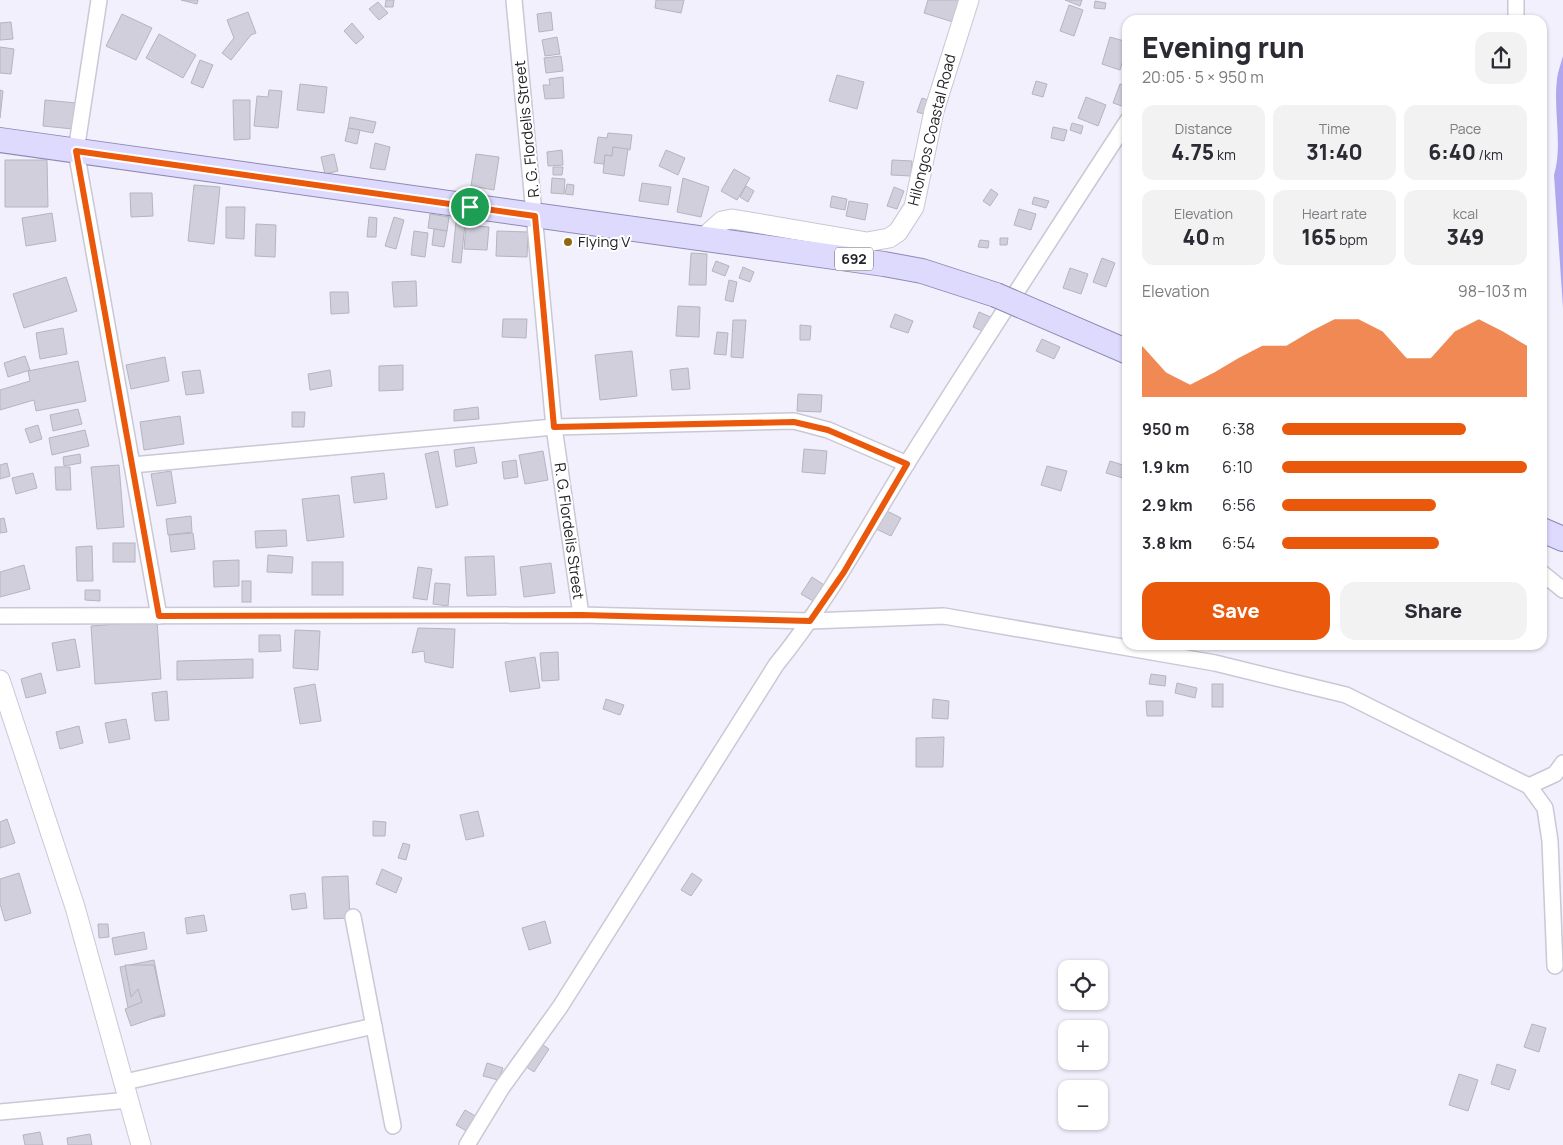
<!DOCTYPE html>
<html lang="en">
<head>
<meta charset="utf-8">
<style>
	:root { --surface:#fff; --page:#f2f2f3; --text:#2b2b33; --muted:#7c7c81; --accent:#ea580c }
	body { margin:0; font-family:Manrope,sans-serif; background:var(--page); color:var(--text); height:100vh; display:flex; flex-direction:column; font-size:19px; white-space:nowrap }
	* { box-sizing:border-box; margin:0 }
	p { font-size:16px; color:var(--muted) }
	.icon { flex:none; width:28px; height:28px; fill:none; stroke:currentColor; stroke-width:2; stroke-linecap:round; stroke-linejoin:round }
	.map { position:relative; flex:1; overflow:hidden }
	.drawer { position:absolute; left:1122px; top:15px; width:425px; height:635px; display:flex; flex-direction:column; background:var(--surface); border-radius:15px; box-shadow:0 1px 4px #0004 }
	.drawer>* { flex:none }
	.controls { position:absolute; left:1058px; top:960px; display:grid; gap:10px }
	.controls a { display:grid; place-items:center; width:50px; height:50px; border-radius:10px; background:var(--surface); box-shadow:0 1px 4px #0004; font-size:25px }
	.pin { position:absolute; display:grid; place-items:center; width:42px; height:42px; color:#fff; margin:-21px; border:2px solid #fff; border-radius:50%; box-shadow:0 1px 5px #0007 }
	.round { display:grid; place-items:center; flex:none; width:52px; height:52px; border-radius:15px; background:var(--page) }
	.headline { display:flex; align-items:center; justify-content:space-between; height:85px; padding:0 20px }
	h1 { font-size:28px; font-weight:800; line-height:38px }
	.stats { display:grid; grid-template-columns:repeat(3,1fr); gap:8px; height:85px; padding:5px 20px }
	.stats div { display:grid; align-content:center; border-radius:12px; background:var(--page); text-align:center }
	.stats b { font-size:21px; font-weight:800 }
	.stats small { font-size:14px; font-weight:400 }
	.stats p { font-size:14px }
	.chart { height:140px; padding:10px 20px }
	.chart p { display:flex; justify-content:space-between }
	.chart svg { width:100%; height:90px; margin-top:5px; fill:var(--accent); opacity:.7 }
	.action { display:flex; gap:10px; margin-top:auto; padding:10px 20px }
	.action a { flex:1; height:58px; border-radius:15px; background:var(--accent); color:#fff; font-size:20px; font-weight:800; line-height:58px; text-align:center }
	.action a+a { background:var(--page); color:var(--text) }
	ul { padding:0 20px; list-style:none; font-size:16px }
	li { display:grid; grid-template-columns:80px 60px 1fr; align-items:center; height:38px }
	li i { height:12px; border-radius:6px; background:var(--accent) }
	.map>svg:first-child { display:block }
	.water { fill:#afa6ee }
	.building { fill:#d0cfdb; stroke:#b5b5c0 }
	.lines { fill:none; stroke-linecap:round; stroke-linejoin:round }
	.minor-casing { stroke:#c9c8d4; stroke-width:18 }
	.tertiary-casing { stroke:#c9c8d4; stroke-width:21 }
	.primary-casing { stroke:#8e8ab3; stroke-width:26 }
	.minor { stroke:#fff; stroke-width:15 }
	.tertiary { stroke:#fff; stroke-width:19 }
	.primary { stroke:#dedafe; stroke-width:24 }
	.primary-bridge-casing { stroke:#8e8ab3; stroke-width:26; stroke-linecap:butt }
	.primary-bridge { stroke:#dedafe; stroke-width:24 }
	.route-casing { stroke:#fff; stroke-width:10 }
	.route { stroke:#ea580c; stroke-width:6 }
	.poi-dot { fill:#916710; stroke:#fff; stroke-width:2 }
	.labels { text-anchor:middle; stroke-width:4; stroke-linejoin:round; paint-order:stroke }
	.shield { fill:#fff; stroke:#646468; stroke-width:1 }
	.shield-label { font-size:14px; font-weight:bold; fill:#222227 }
	.street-label { font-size:15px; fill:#222227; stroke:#fff }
	.poi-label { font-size:15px; fill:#222227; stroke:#fff; text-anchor:start }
</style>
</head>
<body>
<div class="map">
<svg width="1563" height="1145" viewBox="0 0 1563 1145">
	<rect width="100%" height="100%" fill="#f1f0fc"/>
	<path class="water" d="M1563,56V308L1554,175C1563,145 1553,111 1557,79C1558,71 1561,63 1563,56Z"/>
	<g class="building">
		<path d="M181,0H198L197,4Z"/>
		<path d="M386,0H394L393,7H385Z"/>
		<path d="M656,0H684L681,13L655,8Z"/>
		<path d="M928,0H960L953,22L924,13Z"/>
		<path d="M1065,0H1082L1080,6Z"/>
		<path d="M1095,1L1106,3L1105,9L1094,8Z"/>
		<path d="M378,2L388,13L379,20L369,9Z"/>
		<path d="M1069,5L1083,10L1074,36L1060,31Z"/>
		<path d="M248,12L256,33L251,35L231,60L222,53L234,38L227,20Z"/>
		<path d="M551,12L553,30L539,32L537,14Z"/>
		<path d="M122,14L152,28L136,60L106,46Z"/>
		<path d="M11,22L13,39L0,40V23Z"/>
		<path d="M352,23L364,37L356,44L344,31Z"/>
		<path d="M159,34L196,55L183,78L146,58Z"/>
		<path d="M557,37L560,54L545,56L542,40Z"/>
		<path d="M1110,37L1128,42L1120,70L1102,64Z"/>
		<path d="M0,47L14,49L11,74L0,73Z"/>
		<path d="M561,56L563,71L546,73L544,58Z"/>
		<path d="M200,60L213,65L203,88L191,83Z"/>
		<path d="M837,75L864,82L857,109L829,101Z"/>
		<path d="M563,77L564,98L545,99L543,85H550L549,79Z"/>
		<path d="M1036,81L1047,84L1043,97L1032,94Z"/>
		<path d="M300,84L327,87L324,113L297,110Z"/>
		<path d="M1120,84L1128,87L1125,107L1113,103Z"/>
		<path d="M0,90L3,91L0,118Z"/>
		<path d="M269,90L282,91L278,128L254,126L257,96L268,97Z"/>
		<path d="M1086,97L1106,105L1098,126L1078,118Z"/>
		<path d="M922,98L931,101L927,115L917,112Z"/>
		<path d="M45,100L76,103L73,129L43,126Z"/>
		<path d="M233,100H250V139L234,140Z"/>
		<path d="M350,117L376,122L373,133L348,128Z"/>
		<path d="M1072,123L1083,126L1081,134L1070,130Z"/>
		<path d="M1053,127L1067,130L1064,141L1051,138Z"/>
		<path d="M348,128L360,130L357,144L345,141Z"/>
		<path d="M608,133L632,135L630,150L613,147L612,156L605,155L604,164L594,163L598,137L607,138Z"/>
		<path d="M375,143L390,147L385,170L370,168Z"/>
		<path d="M613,147L628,149L624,176L603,173L605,155L612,156Z"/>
		<path d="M562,150L563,165L548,166L547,152Z"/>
		<path d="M666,150L685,158L678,175L659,166Z"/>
		<path d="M334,154L338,171L325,174L321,157Z"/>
		<path d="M476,154L499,157L494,190L471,186Z"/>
		<path d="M5,160H47L48,207H5Z"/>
		<path d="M892,160L912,161L911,176L891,175Z"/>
		<path d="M553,167H563L562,175H553Z"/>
		<path d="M734,169L750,178L737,200L721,191Z"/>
		<path d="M552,178L565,179L564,194L551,193Z"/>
		<path d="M683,178L709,187L701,217L677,212Z"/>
		<path d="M642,183L671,187L668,205L639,201Z"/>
		<path d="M567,184L574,185L573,195L565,194Z"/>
		<path d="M194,185L220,187L214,244L188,241Z"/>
		<path d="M746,186L754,191L748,202L740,197Z"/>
		<path d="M894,187L904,191L897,209L887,206Z"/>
		<path d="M991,189L998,194L990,206L983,201Z"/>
		<path d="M130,193H152L153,216L131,217Z"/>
		<path d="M832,196L847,199L845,210L830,207Z"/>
		<path d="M1034,197L1049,201L1046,208L1032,204Z"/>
		<path d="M849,201L868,204L865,220L846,216Z"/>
		<path d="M226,207H245L244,239L226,238Z"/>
		<path d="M1019,209L1036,214L1031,230L1014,225Z"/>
		<path d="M52,213L56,241L26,246L22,218Z"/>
		<path d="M430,214L449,217L447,231L428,228Z"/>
		<path d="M369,217L377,218L376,237H367Z"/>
		<path d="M394,217L404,220L396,249L385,246Z"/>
		<path d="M456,222L465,223L461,263L452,262Z"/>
		<path d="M256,224L276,225L275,257L255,256Z"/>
		<path d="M466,225L489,227L487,250L464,249Z"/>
		<path d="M434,229L447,231L444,247L432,245Z"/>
		<path d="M414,231L428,233L425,257L411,255Z"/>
		<path d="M497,231L528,232L527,257L496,256Z"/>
		<path d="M1000,238H1008L1007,245H1000Z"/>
		<path d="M980,240L989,241L988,248L978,247Z"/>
		<path d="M691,253L707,254L706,285H689Z"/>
		<path d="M1102,258L1115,263L1106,287L1093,282Z"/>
		<path d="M716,261L729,266L725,276L712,271Z"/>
		<path d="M743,267L754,272L750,282L739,278Z"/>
		<path d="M1070,268L1088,274L1081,294L1063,288Z"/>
		<path d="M66,277L77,311L24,328L13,294Z"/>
		<path d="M729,280L737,282L733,302L725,300Z"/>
		<path d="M416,281L417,306L394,307L392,282Z"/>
		<path d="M330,292H348L349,313L331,314Z"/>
		<path d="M678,306L700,307L699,337L676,336Z"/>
		<path d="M1128,306V319L1124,318Z"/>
		<path d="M979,312L993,318L987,333L973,327Z"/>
		<path d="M895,314L913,321L908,333L890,327Z"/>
		<path d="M503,319H527L526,338L502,337Z"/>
		<path d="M733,320H746L743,358L731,357Z"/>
		<path d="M800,325L811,326L810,340H800Z"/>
		<path d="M63,328L67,354L40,359L36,333Z"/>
		<path d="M717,332L728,333L726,355L714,354Z"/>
		<path d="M1042,339L1060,347L1054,359L1036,351Z"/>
		<path d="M632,351L637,396L600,400L595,355Z"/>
		<path d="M25,356L30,370L8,377L4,363Z"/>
		<path d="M165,357L169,381L131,389L126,365Z"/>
		<path d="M78,361L86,401L36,411L34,400L0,410V390L30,381L28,371Z"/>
		<path d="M403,365V390L379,391V366Z"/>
		<path d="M688,368L690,389L672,390L670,370Z"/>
		<path d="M200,370L204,393L186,395L182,372Z"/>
		<path d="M330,370L332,386L310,390L308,374Z"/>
		<path d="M798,394L822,395L821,412L797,411Z"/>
		<path d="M478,407L479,419L454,421V410Z"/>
		<path d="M78,409L82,424L53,431L50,415Z"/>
		<path d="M292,412H305L304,427H292Z"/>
		<path d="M180,416L184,444L144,450L140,422Z"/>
		<path d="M38,425L42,439L30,443L25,429Z"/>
		<path d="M85,430L89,446L52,455L49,438Z"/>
		<path d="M474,447L477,463L456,467L454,450Z"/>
		<path d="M804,449L827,451L825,474L802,472Z"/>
		<path d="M438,451L448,505L436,508L425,454Z"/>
		<path d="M543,451L548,480L525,484L519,455Z"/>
		<path d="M80,454L81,463L64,466L63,457Z"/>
		<path d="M516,460L518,477L504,479L502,462Z"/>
		<path d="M1110,461L1126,466L1123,478L1106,473Z"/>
		<path d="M7,463L10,476L0,479V465Z"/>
		<path d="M119,465L124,527L97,529L91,467Z"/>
		<path d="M1047,466L1067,471L1061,491L1041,485Z"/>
		<path d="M55,467H70L71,490H56Z"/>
		<path d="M171,471L176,503L157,506L151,474Z"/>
		<path d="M33,473L37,488L16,494L12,478Z"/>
		<path d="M384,473L387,499L354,503L351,477Z"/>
		<path d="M339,495L344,537L307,541L302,499Z"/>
		<path d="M883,509L901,518L891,536L874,528Z"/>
		<path d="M191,516L192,532L168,535L166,519Z"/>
		<path d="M4,518L7,532L0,533V519Z"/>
		<path d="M286,530L287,546L256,548L255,531Z"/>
		<path d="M193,533L195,549L171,552L169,535Z"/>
		<rect x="113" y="543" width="22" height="19"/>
		<path d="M92,546L93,581H77L76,547Z"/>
		<path d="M268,555L293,557L292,573L267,572Z"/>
		<path d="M494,556L496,595L467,596L465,557Z"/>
		<path d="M239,560V586L214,587L213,561Z"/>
		<rect x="312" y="562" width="31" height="33"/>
		<path d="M551,563L555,593L524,597L520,567Z"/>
		<path d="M24,565L30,589L0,597V572Z"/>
		<path d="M418,567L432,569L427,600L413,598Z"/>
		<path d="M812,577L824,585L813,601L801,594Z"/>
		<rect x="242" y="581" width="9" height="21"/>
		<path d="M435,583L450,584L448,606L433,604Z"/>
		<path d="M85,590H100V601L85,600Z"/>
		<path d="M157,621L161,679L95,684L91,626Z"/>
		<path d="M418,628L455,629L453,668L425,662L424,651L412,653Z"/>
		<path d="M295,630L320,631L318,670L293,668Z"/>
		<path d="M259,635H280L281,651L259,652Z"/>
		<path d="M75,639L80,667L57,671L52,643Z"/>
		<path d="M558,652L559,680L542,681L540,653Z"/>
		<path d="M535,657L540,688L510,692L505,662Z"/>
		<path d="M253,659V678L177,680V661Z"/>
		<path d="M41,673L46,693L26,698L21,679Z"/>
		<path d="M1151,674L1166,676L1165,686L1149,684Z"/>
		<path d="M1177,683L1197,688L1195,698L1175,693Z"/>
		<path d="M315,684L321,721L300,724L294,688Z"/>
		<rect x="1212" y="684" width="11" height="23"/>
		<path d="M167,691L169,720L155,721L152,693Z"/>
		<path d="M606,699L624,705L620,715L603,709Z"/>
		<path d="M933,699L949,701L948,719L932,718Z"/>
		<path d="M1146,701H1163V716H1147Z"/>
		<path d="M126,719L130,739L109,743L105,723Z"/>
		<path d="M79,726L83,743L60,749L56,732Z"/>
		<path d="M944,737L943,767H916V738Z"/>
		<path d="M478,811L484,836L466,840L460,815Z"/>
		<path d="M7,819L15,843L0,848V822Z"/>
		<path d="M373,821L386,822L385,836H373Z"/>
		<path d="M403,843L410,845L406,860L398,858Z"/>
		<path d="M382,869L402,878L396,893L376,884Z"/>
		<path d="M19,873L31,913L5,921L0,904V879Z"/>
		<path d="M692,873L702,880L691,896L681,890Z"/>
		<path d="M348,876L350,918L324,919L322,877Z"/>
		<path d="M305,893L307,908L292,910L290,895Z"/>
		<path d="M204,915L207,931L187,934L185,918Z"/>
		<path d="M545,921L551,943L529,950L522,928Z"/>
		<path d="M98,924H108L109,937L99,938Z"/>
		<path d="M144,932L147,949L115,955L112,938Z"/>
		<path d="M154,960L165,1016L131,1023L120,967Z"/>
		<path d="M125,965H154L165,1014L131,1026L125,1009L142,1002L138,989L131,997Z"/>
		<path d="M1532,1024L1546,1028L1539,1052L1524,1047Z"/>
		<path d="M540,1043L549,1049L534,1072L525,1066Z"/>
		<path d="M487,1063L503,1068L498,1080L483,1076Z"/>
		<path d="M1497,1064L1516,1070L1509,1090L1491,1084Z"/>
		<path d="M1459,1074L1478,1080L1468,1111L1449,1105Z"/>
		<path d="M465,1110L479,1118L470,1133L456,1125Z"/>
		<path d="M40,1132L43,1145H25L23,1135Z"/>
		<path d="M90,1134L92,1145H68L67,1138Z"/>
	</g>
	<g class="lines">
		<g class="minor-casing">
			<g id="minor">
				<path d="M99,0L76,151L159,616"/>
				<path d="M514,0L554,427L581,615"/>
				<path d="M1516,20V0"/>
				<path d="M132,465L554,427L794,421L828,430L907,464"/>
				<path d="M1542,573L1563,590"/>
				<path d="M0,616L581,615L810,621L944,616L1215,663L1346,695L1529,786L1545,808L1550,841L1555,966"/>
				<path d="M1529,786L1555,774L1563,763"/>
				<path d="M353,917L393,1126"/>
				<path d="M125,1082L374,1026"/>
				<path d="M0,1112L129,1100"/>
				<path d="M467,1145L501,1089L560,1007L776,665C829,600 867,527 911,457C982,344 1055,232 1128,120"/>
			</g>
		</g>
		<g class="tertiary-casing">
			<g id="tertiary">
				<path d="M703,238L722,221L732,219L867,242L889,238L898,232L914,207L934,111L969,0"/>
				<path d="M0,680L75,907L141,1145"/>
			</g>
		</g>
		<g class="primary-casing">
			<g id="primary">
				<path d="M0,140L884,264L922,271L996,295"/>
				<path d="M1542,530L1563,539"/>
			</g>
		</g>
		<use href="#minor" class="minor"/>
		<use href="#tertiary" class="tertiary"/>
		<use href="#primary" class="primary"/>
		<g class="primary-bridge-casing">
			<path id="primary-bridge" d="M996,295L1128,352"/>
		</g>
		<use href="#primary-bridge" class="primary-bridge"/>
	</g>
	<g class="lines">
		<g class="route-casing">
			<path id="route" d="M76,151L535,216L554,427L794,422L828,430L907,464L844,572L810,621L582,615L159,616Z"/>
		</g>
		<use href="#route" class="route"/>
	</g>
	<circle class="poi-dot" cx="568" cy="242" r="5"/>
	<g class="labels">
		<rect class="shield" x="835" y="247.5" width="38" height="23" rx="4"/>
		<g class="shield-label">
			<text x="854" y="264">692</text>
		</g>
		<g class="street-label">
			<text transform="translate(527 129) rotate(-96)" y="5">R. G. Flordelis Street</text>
			<text transform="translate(932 130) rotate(-76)" y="5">Hilongos Coastal Road</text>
			<text transform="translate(569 531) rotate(82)" y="5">R. G. Flordelis Street</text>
		</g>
		<g class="poi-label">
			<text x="578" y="247">Flying V</text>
		</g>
	</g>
</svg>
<div class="controls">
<a><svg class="icon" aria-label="locate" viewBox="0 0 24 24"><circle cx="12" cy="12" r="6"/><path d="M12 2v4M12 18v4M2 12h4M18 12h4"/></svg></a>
<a>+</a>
<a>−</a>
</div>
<div class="pin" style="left:470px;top:207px;background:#1e9e55"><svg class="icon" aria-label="arrive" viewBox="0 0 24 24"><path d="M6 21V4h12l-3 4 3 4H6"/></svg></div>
<section class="drawer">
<div class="headline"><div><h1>Evening run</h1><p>20:05 · 5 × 950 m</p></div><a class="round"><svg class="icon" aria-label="share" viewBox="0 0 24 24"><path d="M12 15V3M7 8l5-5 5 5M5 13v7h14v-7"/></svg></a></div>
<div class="stats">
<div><p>Distance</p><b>4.75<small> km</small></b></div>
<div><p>Time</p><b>31:40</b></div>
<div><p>Pace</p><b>6:40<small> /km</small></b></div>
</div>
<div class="stats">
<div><p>Elevation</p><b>40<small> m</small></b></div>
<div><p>Heart rate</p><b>165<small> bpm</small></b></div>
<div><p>kcal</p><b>349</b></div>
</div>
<div class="chart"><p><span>Elevation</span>98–103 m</p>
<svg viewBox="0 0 160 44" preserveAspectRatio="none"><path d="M0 44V19L10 32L20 38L30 32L40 25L50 19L60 19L70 12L80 6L90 6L100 12L110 25L120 25L130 12L140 6L150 12L160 19V44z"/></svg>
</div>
<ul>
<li><b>950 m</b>6:38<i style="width:75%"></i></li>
<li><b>1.9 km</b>6:10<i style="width:100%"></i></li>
<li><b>2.9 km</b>6:56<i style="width:63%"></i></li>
<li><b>3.8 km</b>6:54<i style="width:64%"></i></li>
</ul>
<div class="action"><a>Save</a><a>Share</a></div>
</section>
</div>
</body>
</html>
